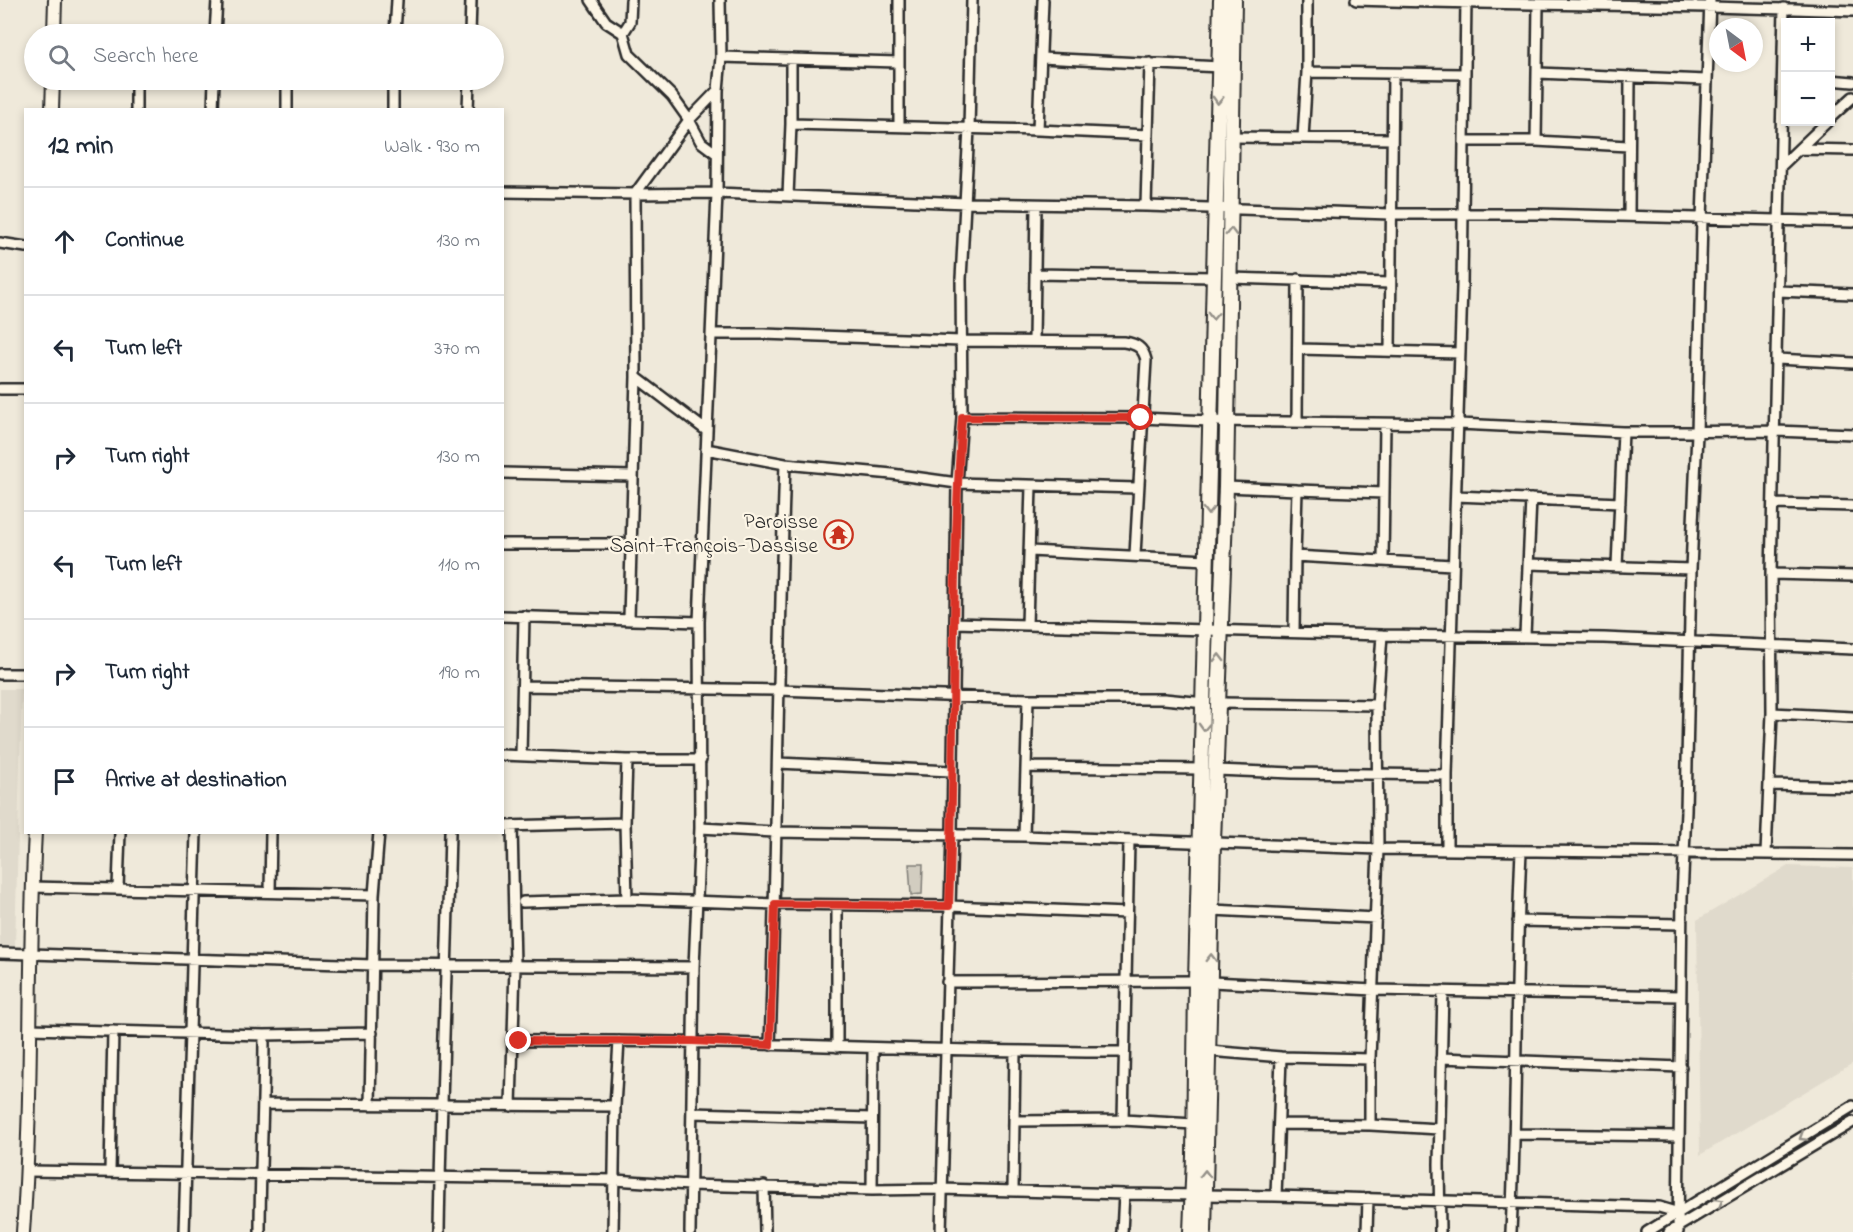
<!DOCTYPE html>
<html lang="en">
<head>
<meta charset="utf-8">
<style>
	body { margin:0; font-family:"Indie Flower",sans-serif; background:#f6f6f7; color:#1f2937 }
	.controls { position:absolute; right:18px; top:18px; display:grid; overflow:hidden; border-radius:0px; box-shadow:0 3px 9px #0003 }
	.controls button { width:54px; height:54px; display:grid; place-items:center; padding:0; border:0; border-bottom:2px solid #e0e1e3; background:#fff; color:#1f2937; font:30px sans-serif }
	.compass { position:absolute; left:1709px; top:18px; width:54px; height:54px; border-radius:50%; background:#fff; box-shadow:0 3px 9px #0003; rotate:148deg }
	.stop { position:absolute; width:18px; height:18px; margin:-14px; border:4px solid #d93025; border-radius:50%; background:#fff }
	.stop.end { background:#d93025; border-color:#fff; box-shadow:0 2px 6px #0008 }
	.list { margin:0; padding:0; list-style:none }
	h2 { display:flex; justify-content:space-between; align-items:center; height:78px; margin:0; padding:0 24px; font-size:26px }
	h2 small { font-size:20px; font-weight:400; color:#747a83 }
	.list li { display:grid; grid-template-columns:39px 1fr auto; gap:18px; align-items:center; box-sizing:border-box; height:108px; padding:0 24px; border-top:2px solid #e0e1e3 }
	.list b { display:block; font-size:22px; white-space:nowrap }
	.list em { font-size:20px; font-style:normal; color:#747a83 }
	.icon { flex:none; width:33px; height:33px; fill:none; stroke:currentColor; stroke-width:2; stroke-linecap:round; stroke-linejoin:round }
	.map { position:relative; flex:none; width:1853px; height:1232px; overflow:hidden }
	.search { position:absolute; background:#fff; box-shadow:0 3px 9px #0003; left:24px; top:24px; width:480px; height:66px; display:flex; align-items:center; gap:15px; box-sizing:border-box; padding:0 21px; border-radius:33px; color:#747a83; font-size:22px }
	.panel { position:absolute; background:#fff; box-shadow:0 3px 9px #0003; left:24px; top:108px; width:480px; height:726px; border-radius:0px }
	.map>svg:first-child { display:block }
	.built { fill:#e0dacc }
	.green { fill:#d2cdc0; stroke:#7e7c76; stroke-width:1.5 }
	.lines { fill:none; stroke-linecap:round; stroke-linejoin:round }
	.minor-casing { stroke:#2b2b2b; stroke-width:14 }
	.tertiary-casing { stroke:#2b2b2b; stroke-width:16 }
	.secondary-casing { stroke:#2b2b2b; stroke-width:18 }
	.minor { stroke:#fcf5e5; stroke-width:9 }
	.tertiary { stroke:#fcf5e5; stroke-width:12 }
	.secondary { stroke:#fcf5e5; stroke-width:14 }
	.oneway { stroke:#949088 }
	.route { stroke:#d93025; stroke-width:8 }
	.labels { text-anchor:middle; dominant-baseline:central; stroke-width:4.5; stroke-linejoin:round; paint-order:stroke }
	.poi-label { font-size:21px; fill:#2b2b2b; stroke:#fcf5e5; text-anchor:end }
</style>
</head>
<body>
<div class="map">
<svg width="1853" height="1232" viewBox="0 0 1853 1232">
	<rect width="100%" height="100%" fill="#efe9da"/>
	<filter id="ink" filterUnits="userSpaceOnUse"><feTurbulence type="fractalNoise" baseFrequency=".0167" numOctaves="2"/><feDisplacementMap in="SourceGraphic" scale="12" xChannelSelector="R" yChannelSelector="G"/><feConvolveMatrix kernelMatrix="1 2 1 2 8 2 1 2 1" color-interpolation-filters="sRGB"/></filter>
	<g filter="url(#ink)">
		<!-- built -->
		<path class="built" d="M0,689h22l-7,257h-15z
			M1788,866l65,2v195l-153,92 -3,-235z"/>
		<!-- green -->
		<path class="green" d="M909,864h14l-1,30 -11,1z"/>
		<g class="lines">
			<defs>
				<path id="minor" d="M591,0l15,22 17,11 7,-11 1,-22
					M1356,0c166,5 331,5 497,11
					M623,33l6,21 43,42 17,24 12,22 16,12
					M215,34l2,-34
					M395,34l2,-34
					M470,34l1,-34
					M721,57l177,5
					M1041,58l179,9
					M1307,72l157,2
					M1538,73l168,7
					M1830,80l23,2
					M136,110v-30
					M213,110l1,-30
					M287,110v-30
					M393,110v-30
					M468,110l1,-30
					M1830,118l23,-21
					M791,124l247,6 110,5
					M899,126v-126
					M1038,130l5,-130
					M1232,137l160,2
					M1303,138l4,-66v-72
					M1465,141h71l92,5
					M1536,141l2,-136
					M1799,149l54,1
					M1781,166l46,-44
					M502,192l133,2 82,-1 249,10 180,3 244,8h149l314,8
					M788,196l3,-72v-65
					M1146,206l4,-143
					M1629,216l1,-138
					M0,243l26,4
					M1035,274l179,3
					M1230,278l159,5
					M1778,291l75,3
					M711,334h52l198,7 163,1c12,2 19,5 22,18l-11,195
					M1034,340l2,-135
					M1299,349l161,4
					M1390,350l3,-276
					M1777,359l76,4
					M636,377l71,54
					M0,389h26
					M962,417l179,1 69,3 249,3 164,8 153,-1 77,3
					M1297,421l1,-142
					M706,449l79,15c-7,194 -8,387 -15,581
					M785,464l107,10 65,9 180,5
					M502,473l130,3
					M1226,487l71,3
					M1456,496l164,7
					M1774,504l79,2
					M502,544h128
					M1030,551l177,9
					M1295,556l2,-66 87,3
					M1383,560l2,-136
					M1528,564l163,5
					M1617,566l6,-134
					M1771,574l82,2
					M502,616l197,6
					M629,618l7,-241 -1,-183 54,-74 29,-30
					M955,623l427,12 222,3 249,11
					M1027,625l4,-139
					M1294,631l1,-75 157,9
					M1525,635l6,-136
					M0,674h26
					M523,686l256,4 249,9h136l41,4
					M1218,703l159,2
					M1772,713l81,4
					M502,755l125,5h74
					M521,755l3,-139
					M627,760l-2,63 2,76
					M778,763l173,8
					M1026,767l176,2
					M1216,770l76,3 155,2
					M1770,785l83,2
					M502,826l123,-3
					M700,828l75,4 249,4 354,13 475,6
					M1024,836l4,-137
					M1447,849v-74l15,-489 4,-286
					M1766,854l6,-141 -1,-139 13,-566
					M32,887l342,8
					M118,888l2,-56
					M270,892l1,-60
					M523,902l104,-3 148,5 174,2 178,7
					M1212,910l164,8
					M1518,921l163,3
					M0,953l373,12 321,2
					M947,982l249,-1
					M1211,982l163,8 306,6
					M30,1029l234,6 108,-2
					M512,1041c204,-2 408,11 612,11
					M837,1047v-142
					M1209,1051l72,6 89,2
					M1441,1058l240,9
					M264,1104l351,2
					M370,1105l4,-210 5,-63
					M511,1106l4,-140 -3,-140
					M692,1113l180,5
					M1123,1120l6,-279
					M1015,1121l108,-1 71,4
					M1280,1124l90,1 69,4
					M1370,1125v-66l8,-210 -1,-144 5,-70
					M1515,1134l163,2
					M28,1171l587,9 74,5 183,5 69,-1 183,5 152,2 383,11 20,6
					M110,1171l3,-140
					M764,1186l1,46
					M872,1190l1,-142
					M1013,1190l2,-139
					M1276,1196l5,-139
					M184,1232l12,-400
					M260,1232c0,-66 4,-131 4,-197
					M439,1232c2,-133 8,-266 11,-400
					M613,1232l2,-126 4,-65
					M690,1232l4,-265 6,-139 -1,-206 18,-429 1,-103 3,-33 -1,-57
					M941,1232l11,-398 5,-351 5,-66 -1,-138 8,-150 3,-129
					M1122,1232l2,-38
					M1367,1232l1,-34
					M1440,1232l-1,-68 4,-173
					M1511,1232c6,-127 4,-254 10,-381
					M1647,1232l206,-126
					M1669,1232l184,-110
					M1678,1232l4,-335 4,-86 5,-242 6,-136 5,-214 8,-219"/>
				<path id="tertiary" d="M54,34l1,-34
					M52,110l1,-30
					M23,1232c10,-133 5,-266 12,-400"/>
				<path id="secondary" d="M1191,1232l3,-76 2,-175 25,-981
					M1204,1232l9,-390 13,-355 8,-487"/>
			</defs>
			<!-- minor casing -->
			<use href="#minor" class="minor-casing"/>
			<!-- tertiary casing -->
			<use href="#tertiary" class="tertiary-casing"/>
			<!-- secondary casing -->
			<use href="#secondary" class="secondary-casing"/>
			<!-- minor -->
			<use href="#minor" class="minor"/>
			<!-- tertiary -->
			<use href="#tertiary" class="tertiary"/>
			<!-- secondary -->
			<use href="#secondary" class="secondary"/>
		</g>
		<!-- one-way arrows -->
		<defs><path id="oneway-chevron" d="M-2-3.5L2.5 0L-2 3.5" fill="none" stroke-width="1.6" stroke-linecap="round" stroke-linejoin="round" transform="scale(1.5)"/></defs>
		<g class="oneway">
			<use href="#oneway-chevron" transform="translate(1218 100) rotate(93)"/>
			<use href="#oneway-chevron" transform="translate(1231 232) rotate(-89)"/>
			<use href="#oneway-chevron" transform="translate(1213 316) rotate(92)"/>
			<use href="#oneway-chevron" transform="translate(1208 511) rotate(91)"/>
			<use href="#oneway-chevron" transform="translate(1219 658) rotate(-89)"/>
			<use href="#oneway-chevron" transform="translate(1204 727) rotate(92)"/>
			<use href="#oneway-chevron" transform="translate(1211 958) rotate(-89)"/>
			<use href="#oneway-chevron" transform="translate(1803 1137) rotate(148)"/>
			<use href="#oneway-chevron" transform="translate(1205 1174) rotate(-89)"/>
			<use href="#oneway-chevron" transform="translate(1719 1202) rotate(-31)"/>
		</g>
	</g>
	<g class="lines" filter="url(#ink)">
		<!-- route -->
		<path class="route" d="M519,1041h174l77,4 5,-141 174,2c7,-163 1,-326 13,-489l179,1"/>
	</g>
	<!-- icons -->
	<defs>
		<symbol id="temple-ring" viewBox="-11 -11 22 22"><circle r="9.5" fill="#fcf5e5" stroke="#c8321e" stroke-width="1.5"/><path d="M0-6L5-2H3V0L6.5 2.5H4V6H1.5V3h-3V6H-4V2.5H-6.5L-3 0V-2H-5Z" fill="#c8321e"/></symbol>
	</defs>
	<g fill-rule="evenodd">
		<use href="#temple-ring" x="822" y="518" width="33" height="33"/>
	</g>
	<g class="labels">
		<!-- poi labels -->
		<g class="poi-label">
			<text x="818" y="523">Paroisse<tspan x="818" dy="24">Saint-François-Dassise</tspan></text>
		</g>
	</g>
</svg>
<div class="controls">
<button>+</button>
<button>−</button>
</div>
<svg class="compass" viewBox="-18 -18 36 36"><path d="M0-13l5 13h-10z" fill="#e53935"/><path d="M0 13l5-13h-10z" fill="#747a83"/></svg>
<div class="stop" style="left:1141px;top:418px"></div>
<div class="stop end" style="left:519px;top:1041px"></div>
<div class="search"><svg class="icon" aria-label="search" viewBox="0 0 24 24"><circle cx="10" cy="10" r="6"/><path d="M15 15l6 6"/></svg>Search here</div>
<section class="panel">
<h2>12 min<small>Walk · 930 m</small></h2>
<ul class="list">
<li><svg class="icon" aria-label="ahead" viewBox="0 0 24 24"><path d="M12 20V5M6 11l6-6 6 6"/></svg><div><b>Continue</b></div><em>130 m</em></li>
<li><svg class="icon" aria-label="left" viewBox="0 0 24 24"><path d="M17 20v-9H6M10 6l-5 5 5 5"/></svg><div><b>Turn left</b></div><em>370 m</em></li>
<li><svg class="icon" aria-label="right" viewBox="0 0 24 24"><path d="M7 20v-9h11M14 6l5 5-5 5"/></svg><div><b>Turn right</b></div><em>130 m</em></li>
<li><svg class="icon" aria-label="left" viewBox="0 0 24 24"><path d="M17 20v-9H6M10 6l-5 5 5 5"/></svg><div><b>Turn left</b></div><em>110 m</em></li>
<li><svg class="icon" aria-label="right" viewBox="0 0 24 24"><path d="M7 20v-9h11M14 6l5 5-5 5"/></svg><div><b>Turn right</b></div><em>190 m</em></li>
<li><svg class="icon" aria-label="arrive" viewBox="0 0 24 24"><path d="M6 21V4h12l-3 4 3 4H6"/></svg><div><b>Arrive at destination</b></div></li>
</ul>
</section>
</div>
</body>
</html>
